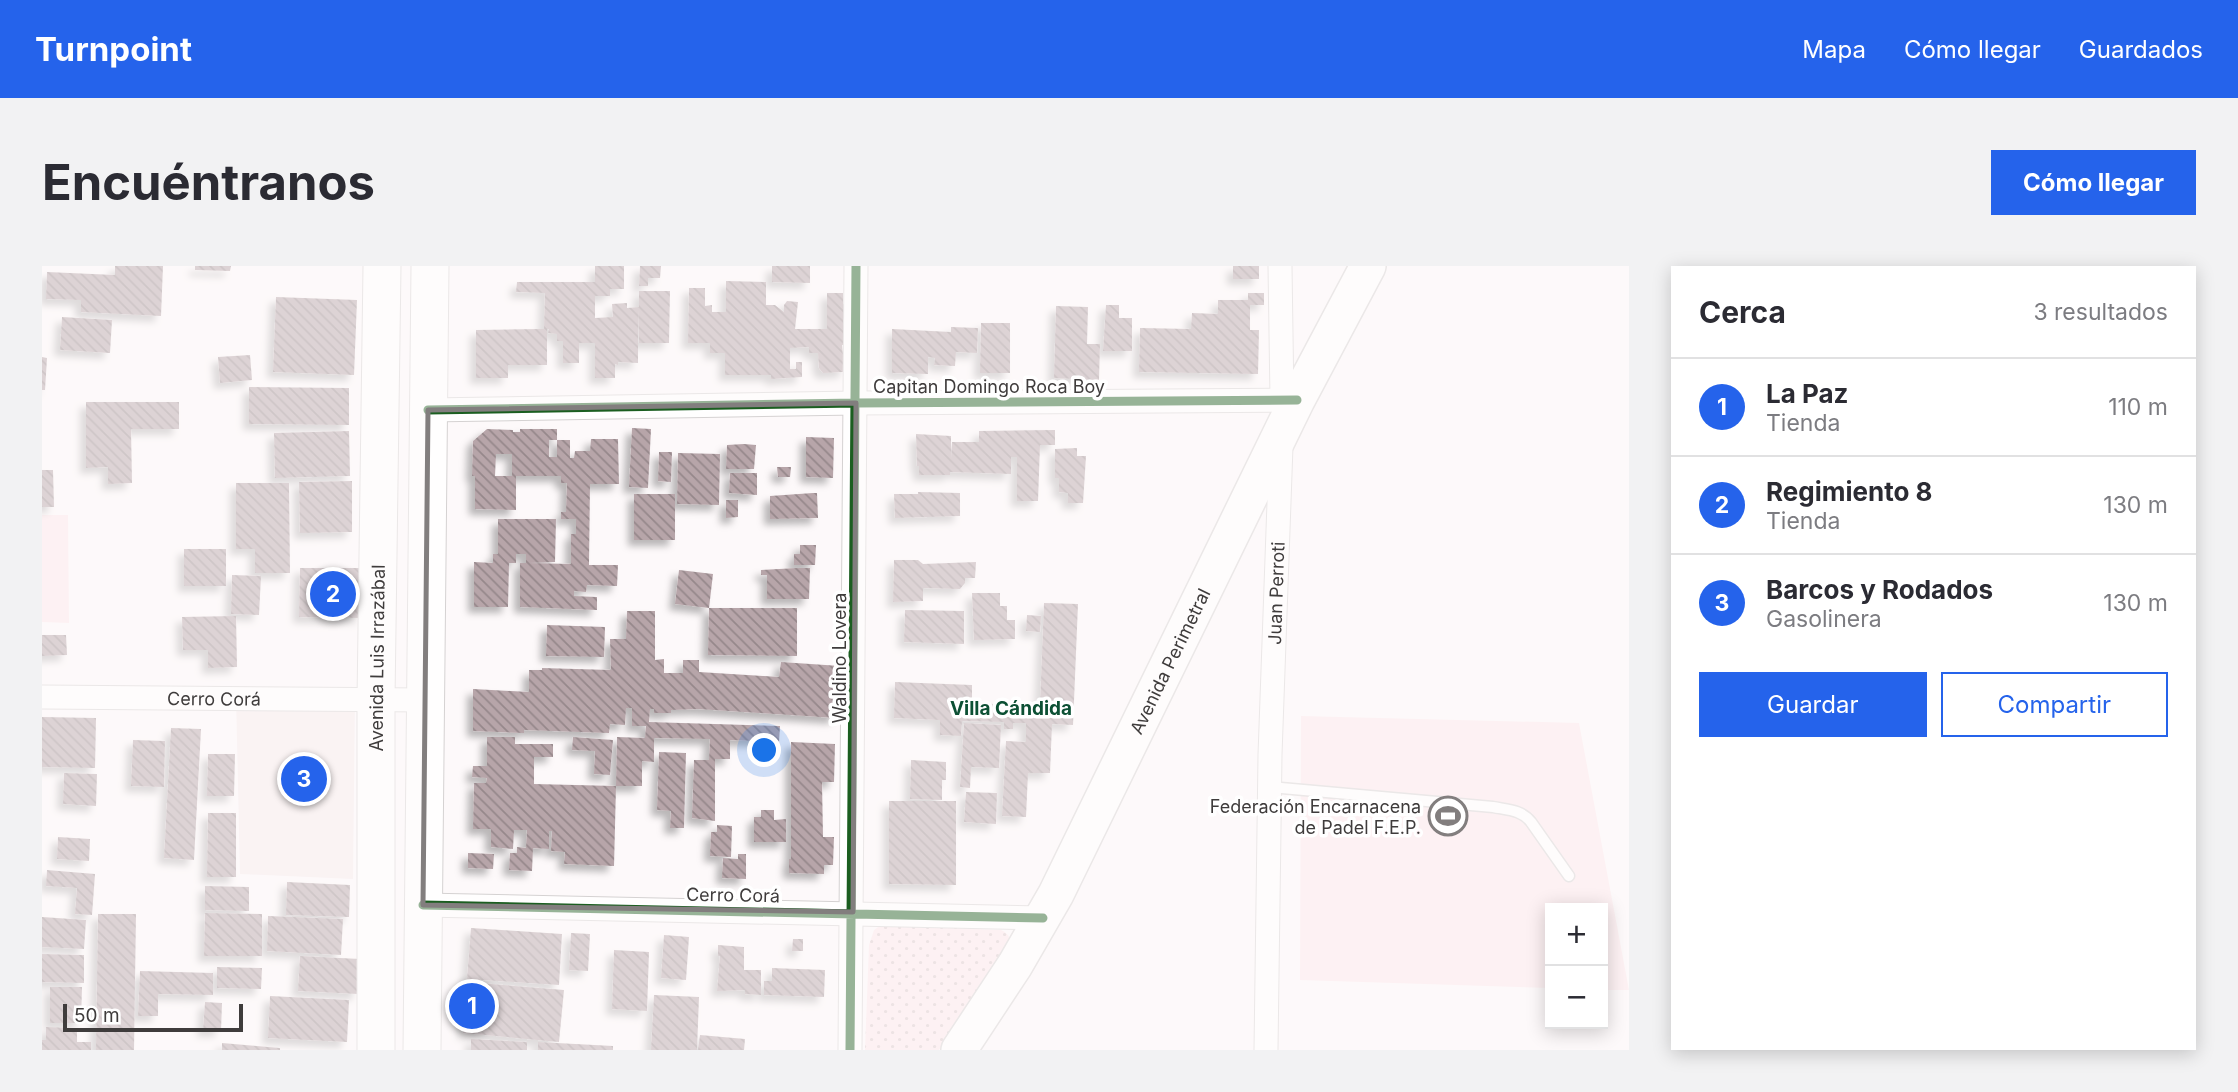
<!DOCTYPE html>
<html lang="es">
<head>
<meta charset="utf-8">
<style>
	body { margin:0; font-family:Inter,sans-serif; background:#f2f2f3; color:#2b2b33 }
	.controls { position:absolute; right:21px; bottom:21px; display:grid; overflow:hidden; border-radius:0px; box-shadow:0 4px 18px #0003 }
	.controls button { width:63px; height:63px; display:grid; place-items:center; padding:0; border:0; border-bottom:2px solid #e1e1e2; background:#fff; color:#2b2b33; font:35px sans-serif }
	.scale { position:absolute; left:21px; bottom:18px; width:180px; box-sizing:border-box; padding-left:7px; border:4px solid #3f3c3c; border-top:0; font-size:19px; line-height:24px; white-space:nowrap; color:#3f3c3c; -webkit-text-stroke:5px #fff; paint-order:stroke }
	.you { position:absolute; left:723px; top:485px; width:24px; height:24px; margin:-18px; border:5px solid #fff; border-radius:50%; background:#1a73e8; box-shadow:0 0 0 10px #1a73e833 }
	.badge { display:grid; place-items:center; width:46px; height:46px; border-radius:50%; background:#2563eb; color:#fff; font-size:23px; font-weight:700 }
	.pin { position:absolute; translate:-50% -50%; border:4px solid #fff; box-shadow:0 2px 7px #0006 }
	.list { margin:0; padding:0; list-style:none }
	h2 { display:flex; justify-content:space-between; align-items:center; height:91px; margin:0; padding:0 28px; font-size:30px }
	h2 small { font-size:23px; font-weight:400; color:#7c7c81 }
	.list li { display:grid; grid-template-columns:46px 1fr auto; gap:21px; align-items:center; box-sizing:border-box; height:98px; padding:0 28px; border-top:2px solid #e1e1e2 }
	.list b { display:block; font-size:26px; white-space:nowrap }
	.list p { margin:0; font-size:23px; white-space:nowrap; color:#7c7c81 }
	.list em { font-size:23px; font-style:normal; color:#7c7c81 }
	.actions { display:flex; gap:14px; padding:21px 28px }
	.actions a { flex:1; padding:16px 0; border:2px solid #2563eb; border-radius:0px; text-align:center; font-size:24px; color:#2563eb }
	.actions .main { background:#2563eb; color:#fff }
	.map { position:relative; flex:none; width:1587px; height:784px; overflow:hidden; border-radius:0px }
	header { display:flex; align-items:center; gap:42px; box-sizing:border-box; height:98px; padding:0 35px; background:#2563eb; color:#fff }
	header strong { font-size:33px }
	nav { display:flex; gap:38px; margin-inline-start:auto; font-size:24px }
	.intro { display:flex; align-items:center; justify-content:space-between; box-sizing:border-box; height:168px; padding:0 42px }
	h1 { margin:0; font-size:49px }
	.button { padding:18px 32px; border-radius:0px; background:#2563eb; color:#fff; font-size:24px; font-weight:700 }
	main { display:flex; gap:42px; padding:0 42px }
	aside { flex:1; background:#fff; border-radius:0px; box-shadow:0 4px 18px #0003 }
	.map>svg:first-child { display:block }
	.built { fill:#f5eaec }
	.grass { fill:#fde7eb }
	.park { fill:url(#park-dots) }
	.building { fill:url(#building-back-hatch); fill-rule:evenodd; filter:url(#shadow) }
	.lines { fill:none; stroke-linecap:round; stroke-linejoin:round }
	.service-casing { stroke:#d5d2d2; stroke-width:13 }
	.minor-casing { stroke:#d5d2d2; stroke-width:25 }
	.primary-casing { stroke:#d5d2d2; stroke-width:38 }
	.trunk-casing { stroke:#d5d2d2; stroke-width:39 }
	.service { stroke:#fffefe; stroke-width:10 }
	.minor { stroke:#fffefe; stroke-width:23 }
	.primary { stroke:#fffefe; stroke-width:35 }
	.trunk { stroke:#fffefe; stroke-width:37 }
	.cycleway-casing { stroke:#fff; stroke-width:13 }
	.cycleway { stroke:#1b5e20; stroke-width:9 }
	.marked { fill:none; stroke:#827e7e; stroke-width:5; stroke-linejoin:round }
	.labels { text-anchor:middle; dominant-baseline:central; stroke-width:7; stroke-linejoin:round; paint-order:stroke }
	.street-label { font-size:18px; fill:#3f3c3c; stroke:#fff }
	.poi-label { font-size:18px; fill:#3f3c3c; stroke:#fff; text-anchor:end }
	.neighbourhood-label { font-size:19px; font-weight:bold; fill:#0c5034; stroke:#fff }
</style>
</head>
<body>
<header>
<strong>Turnpoint</strong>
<nav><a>Mapa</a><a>Cómo llegar</a><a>Guardados</a></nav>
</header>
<div class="intro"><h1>Encuéntranos</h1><a class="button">Cómo llegar</a></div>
<main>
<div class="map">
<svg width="1587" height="784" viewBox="0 0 1587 784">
	<defs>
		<pattern id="park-dots" width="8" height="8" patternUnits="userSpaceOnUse" patternTransform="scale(1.75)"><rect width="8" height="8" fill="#fde7eb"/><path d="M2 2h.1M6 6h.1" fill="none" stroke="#dac7ca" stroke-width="1.8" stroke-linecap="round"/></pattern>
		<pattern id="building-back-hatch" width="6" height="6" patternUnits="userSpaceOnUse" patternTransform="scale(1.75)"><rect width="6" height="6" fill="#b7a5a9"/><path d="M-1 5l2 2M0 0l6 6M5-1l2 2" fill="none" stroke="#96888b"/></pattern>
		<filter id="shadow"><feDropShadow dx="-6" dy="6" stdDeviation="3.5" flood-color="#0004"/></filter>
	</defs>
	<rect width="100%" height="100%" fill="#fdf9fa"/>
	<!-- built -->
	<path class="built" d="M194,429h119l-2,184 -113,-5z"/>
	<!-- grass -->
	<path class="grass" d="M0,249h26l1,108 -27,-1z
		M1259,450l278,7 50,267h-26v-82h-53v80l-250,-8z"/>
	<!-- park -->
	<path class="park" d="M839,659l120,5c8,4 10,8 9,17l-71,103h-74l4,-105 5,-15z"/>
	<!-- building -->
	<path class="building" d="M73,0h48l-2,50 -80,-4v-12l-35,-1 1,-27 68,3z
		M153,0h36l-1,5 -35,-1z
		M553,0h29v23h-14v7h-15v22l18,-1 -1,-13 15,-1v5l12,-1v-16h31l-1,52h-30l-1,-33v53l-20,-1v3l-3,-1v14h-20v-35h-16v20h-16v-22h-6v-7l-9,-1 1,-4h-2v36h-39v13h-32v-48l68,-1 1,-36 -29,-1 1,-10h78z
		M598,0h21l-1,12h-12v8h-9z
		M730,0h38v17l-38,-1z
		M1191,0h26v13h-26z
		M684,15l40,1v23h9l9,7v-7l3,-4 11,1 -3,27h32v-36h16v11l5,2v10l-5,3v11l3,2v13h-4l1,9h2l1,15 -3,3 -20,1 -4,-5 -1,-15h-9v-6l-19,1v21h6v-7h6v15l-31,2v-4h-46v-22h-15v-10h-22l1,-55h16v18l7,-1v7h14z
		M1206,27h16v12h-14v25h9l-1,44 -119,-2 1,-44 51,1 1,-16 26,1v-14h30z
		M234,31l81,3 -3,75 -81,-3z
		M1064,39h13v13h13v33h-29z
		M1014,40l32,1 -1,37h13l-1,36 -45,-2z
		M20,51l50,3 -2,33 -50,-3z
		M939,57h29v50h-30z
		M909,61l27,1 -1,25 -21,-1 -1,14 -21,-1 1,-7 -7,-1v17l-36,-1v-44l59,3z
		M208,89l2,25 -32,3 -2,-26z
		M0,91l5,1 -2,32h-3z
		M207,121l100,1v37l-100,-1z
		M44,136h93v27h-48l1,54 -24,1v-17l-22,1z
		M590,162l19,1 -3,59 -19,-1z
		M445,163l26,1v2h7v-3h37v11h13v18h4l1,-7h15l1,-12h27l1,45h-29l-1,81h29l-1,21 -30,-1 -1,7 -12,-1v5l23,1v13l-77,-3v-44h6v-9h-10v9h-7l-1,44h-34v-45l19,1v-9h5v-35h58l-1,43 -26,1 42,1v-30h5v-15h-15v-7h5l1,-29h-6v-7h-45v34l-41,-1v-33h-3l1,-35zM507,174h8v17h-8zM454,188h16v22h-17z
		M1013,164v15h-15l-2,56h-21v-44h-6v17l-61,-2v3h-31v-9h-2l-1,-32 35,2v22l1,-16h27v-11z
		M307,165l1,45 -75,2 -1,-45z
		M764,171l28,1 -1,40 -27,-1z
		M702,178l12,1 -2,24h-28l1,-24z
		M1035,182v8h9l-3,47h-15v-10l-9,-1v-14h-4v-29z
		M617,186h13l-1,30 -13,-1z
		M636,187l42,1 -1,51 -42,-1z
		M735,201h14l-1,10h-12z
		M0,204h11l1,37h-12z
		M688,207h27v22l-28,-2z
		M310,215v51l-52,1 -1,-51z
		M194,217h53l1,90h-35v-24h-19z
		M876,226l42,1v23l-65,2 -1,-24h24z
		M771,227h4l1,25 -48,1v-23z
		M592,228h41v46h-41z
		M684,234h12v17l-12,1z
		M758,279h16l-1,20h-21v-11h6z
		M142,283h42v37h-42z
		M852,294h24l5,4 53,-2 -1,16h-10v5l-5,6 -37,-1v13l-30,1z
		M258,302h61v50l-62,-1z
		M755,302h13l-1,31h-42v-24h-6v-5z
		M637,304l34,4 -4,34 -34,-4z
		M190,309l29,1 -2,39 -28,-1z
		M930,327h28v13h7v14h8v19l-41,1z
		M1002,337l34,1 -5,121 -21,-1 -2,49h-22l-2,44 -24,-1 4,-75 20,1v-19h-13v6h-9v-7l-42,-1 -1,15 -21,-1v-15l-46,-2 1,-36 77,3v18l68,3z
		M667,342h88v48l-89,-1z
		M863,344l59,1v33l-60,-2z
		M585,345h28v49l9,-1v14h19v-13h16v12l80,5 2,-15 59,4 -4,52 -138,-9 -27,1v3h-17v-4h-4l-1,13 131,4 -1,16 -49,-2v19h-15v62l-23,-3 2,-58h15l1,-21 -56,-1v24l-12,-1v25h-26l1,-49 28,1 1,-12h-14v-18h-6l-1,17 -15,-1 -1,9 -85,-3v3l-51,-2v-42l56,3v-22h13v-2l69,2 -1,-31h16z
		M985,349l14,1 -1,16 -14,-1z
		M194,350l1,51 -29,1v-18h-25l-1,-33z
		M505,359l58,2 -1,30 -58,-1z
		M0,369h24l1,20 -25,1z
		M0,451l54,1 -1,50 -53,-1z
		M922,457l37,2 -2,43 -28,-1 -1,21 -10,-1z
		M129,462l30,1 -7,131 -30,-2z
		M445,471h28v7h38v13h-19v27l82,2 -2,80 -50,-2 1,-12 -14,-1 1,-20h-3v18l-16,-1 -1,23 -23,-1 1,-17h7v-6l9,1 1,-18h-13l-1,19 -22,-2v-18h-18l1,-46h12l1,-5 -15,-1 1,-11h14z
		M531,471l40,3 -3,35 -16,-1 1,-23 -23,-1z
		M91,474l32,1 -1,46 -33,-1z
		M749,476l44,2 -1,38h-12l1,55h11l-1,28h-9v9l-35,-1v-14h2z
		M617,486l27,1 -2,75h-14l1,-17 -14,-1z
		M166,488h27l-1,42h-27z
		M869,494l35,2v18h-4v20l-32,-1z
		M22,507l33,1 -1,32 -33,-2z
		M924,526l31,1 -1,31 -32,-2z
		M847,535h67v84l-67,-1z
		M719,544h13v10l12,-1v23h-32v-25h7z
		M166,547h28v64h-29z
		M675,559l15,1 -1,31 -21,-1 1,-24h6z
		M16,571l32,2 -1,22 -32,-2z
		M426,587l26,1 -1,15 -25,-1z
		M696,588h8v25l-24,-1 1,-20 15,1z
		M5,604l48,4 -3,41 -17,-1 2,-26 -31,-2z
		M245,616l63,3 -1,32 -63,-2z
		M163,620l44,1v24l-44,-1z
		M163,647l57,1v42h-58z
		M56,648h38l-2,136h-38z
		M226,650l75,3 -2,36 -74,-4z
		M0,651l44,3 -2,29 -42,-2z
		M429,662l91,6 -3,51 -92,-6z
		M529,667l19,1 -2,37 -19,-1z
		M622,669l25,2 -3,43 -25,-2z
		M751,673h10v12h-11z
		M676,679l26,2v23h17v25l-16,-1v-4l-28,1 3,-35h-2z
		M572,684l35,2 -2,59 -35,-2z
		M0,688l42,1v28l-42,-1z
		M258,690l60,3 -2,35 -60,-3z
		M175,701l45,1 -1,21 -44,-1z
		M730,702l53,2 -1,27 -60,-2v-14h8z
		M98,705l73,2v22l-55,-1v22h-20z
		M425,716l97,8 -5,52 -96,-9z
		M8,721h32l-1,36h-31z
		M612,729l45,2 -2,53h-46z
		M228,730l79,4 -2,42 -79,-4z
		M163,736l17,1 -1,28h-18z
		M4,761l31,1v14h14v8h-49v-10h4z
		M658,769l45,4 -1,11h-46z
		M429,773l56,3v8h-56z
		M496,776l75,4v4h-75z
		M180,777l58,5v2h-58z"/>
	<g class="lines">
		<defs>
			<path id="service" d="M1228,521l223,20c15,3 29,3 38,15l38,54"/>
			<g id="minor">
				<path d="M1238,0l2,134"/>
				<path d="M386,144l428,-7 441,-3"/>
				<path id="s1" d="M0,431l384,3"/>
				<path d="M381,639l620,13"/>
				<path d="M808,784l6,-784"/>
				<path id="s2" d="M1224,784l4,-295 11,-309"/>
			</g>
			<g id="primary">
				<path id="s3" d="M917,784l56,-85 41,-71 241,-494 71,-134"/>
			</g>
			<g id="trunk">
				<path id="s4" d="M334,784v-350l6,-434"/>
				<path d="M380,784l8,-784"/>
			</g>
		</defs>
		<!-- service casing -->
		<use href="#service" class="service-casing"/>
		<!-- minor casing -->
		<use href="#minor" class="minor-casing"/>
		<!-- primary casing -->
		<use href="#primary" class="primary-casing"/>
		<!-- trunk casing -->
		<use href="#trunk" class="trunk-casing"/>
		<!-- service -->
		<use href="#service" class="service"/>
		<!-- minor -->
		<use href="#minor" class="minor"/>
		<!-- primary -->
		<use href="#primary" class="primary"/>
		<!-- trunk -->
		<use href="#trunk" class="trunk"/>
		<defs>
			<path id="cycleway" d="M386,144l428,-7 441,-3
				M381,639l620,13
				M808,784l6,-784"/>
		</defs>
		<!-- cycleway casing -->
		<use href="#cycleway" class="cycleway-casing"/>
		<!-- cycleway -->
		<use href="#cycleway" class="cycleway"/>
	</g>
	<!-- marked area -->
	<path d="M0 0H1587V784H0ZM814,137l-3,509 -430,-7 5,-495z" fill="#fdf9fa" fill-opacity=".55" fill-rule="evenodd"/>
	<path class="marked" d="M814,137l-3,509 -430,-7 5,-495z"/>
	<!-- icons -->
	<defs>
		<symbol id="stadium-ring" viewBox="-11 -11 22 22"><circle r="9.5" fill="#fff" stroke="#827e7e" stroke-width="1.5"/><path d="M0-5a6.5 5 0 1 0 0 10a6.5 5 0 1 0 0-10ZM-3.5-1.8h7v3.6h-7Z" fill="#827e7e"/></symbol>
	</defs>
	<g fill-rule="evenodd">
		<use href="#stadium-ring" x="1384" y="528" width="44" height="44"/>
	</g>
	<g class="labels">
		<!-- street labels -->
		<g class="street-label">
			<text x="947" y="120">Capitan Domingo Roca Boy</text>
			<text stroke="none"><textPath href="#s2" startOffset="457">Juan Perroti</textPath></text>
			<text stroke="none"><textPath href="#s4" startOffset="392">Avenida Luis Irrazábal</textPath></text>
			<text transform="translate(797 392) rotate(-90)">Waldino Lovera</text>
			<text stroke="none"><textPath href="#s3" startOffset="443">Avenida Perimetral</textPath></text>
			<text stroke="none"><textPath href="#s1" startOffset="172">Cerro Corá</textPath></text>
			<text transform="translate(691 629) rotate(1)">Cerro Corá</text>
		</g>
		<!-- poi labels -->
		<g class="poi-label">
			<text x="1379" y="540">Federación Encarnacena<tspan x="1379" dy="21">de Padel F.E.P.</tspan></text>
		</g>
		<!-- neighbourhood labels -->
		<g class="neighbourhood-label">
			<text x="969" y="442">Villa Cándida</text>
		</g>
	</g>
</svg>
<div class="controls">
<button>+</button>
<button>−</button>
</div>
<div class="scale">50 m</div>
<div class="you"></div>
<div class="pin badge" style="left:430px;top:740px">1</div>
<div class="pin badge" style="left:291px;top:328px">2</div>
<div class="pin badge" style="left:262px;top:513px">3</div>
</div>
<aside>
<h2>Cerca<small>3 resultados</small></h2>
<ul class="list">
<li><span class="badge">1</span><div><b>La Paz</b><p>Tienda</p></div><em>110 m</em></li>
<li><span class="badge">2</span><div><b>Regimiento 8</b><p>Tienda</p></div><em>130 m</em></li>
<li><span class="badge">3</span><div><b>Barcos y Rodados</b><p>Gasolinera</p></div><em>130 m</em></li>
</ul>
<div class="actions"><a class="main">Guardar</a><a>Compartir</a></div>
</aside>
</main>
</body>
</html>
